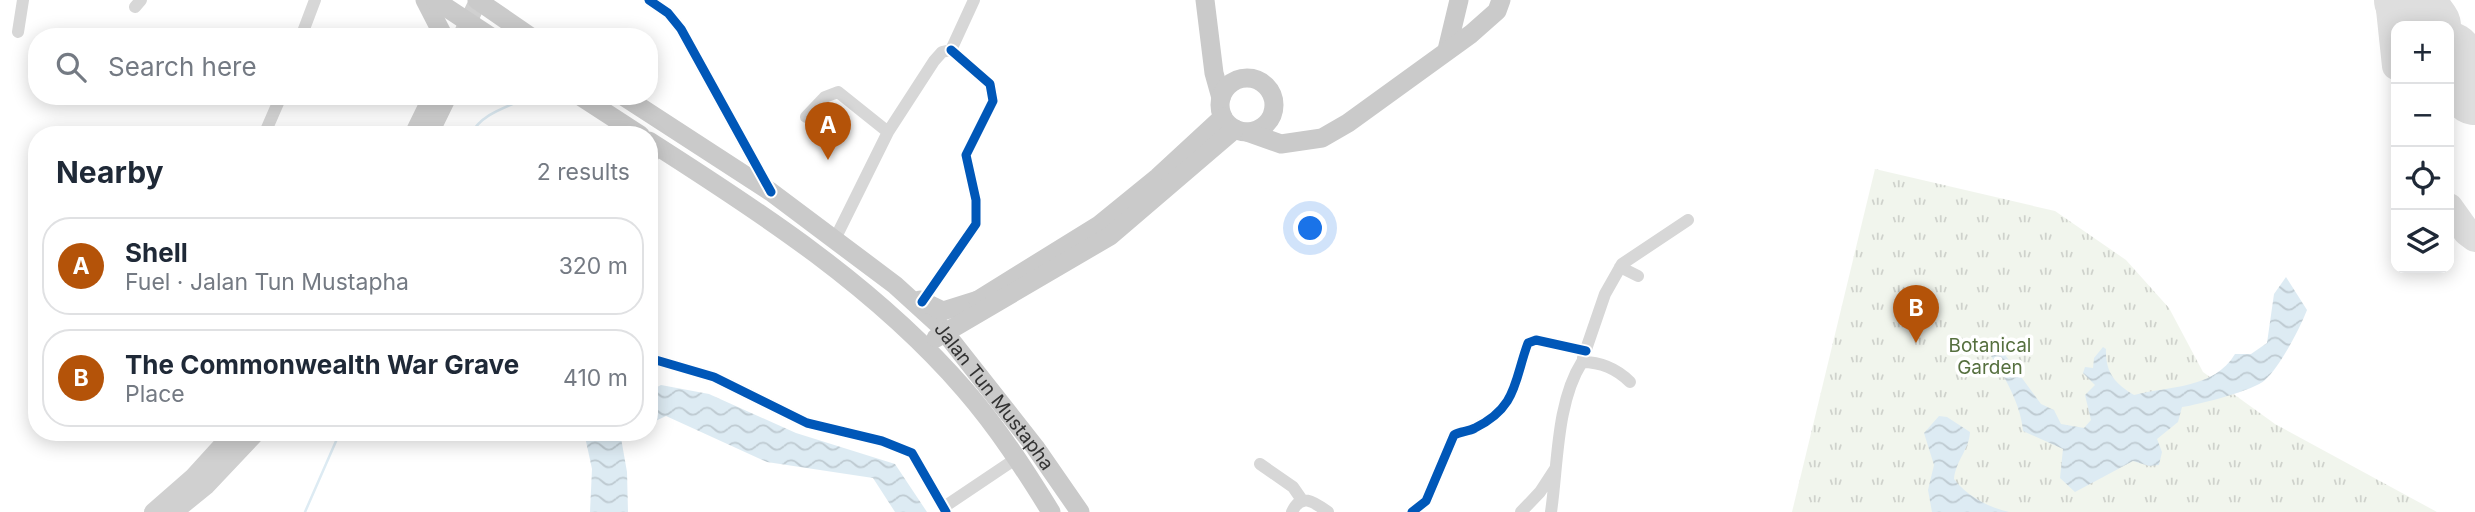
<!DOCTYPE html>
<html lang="en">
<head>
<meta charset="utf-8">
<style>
	body { margin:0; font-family:Inter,sans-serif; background:#f6f6f7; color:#1f2937 }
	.controls { position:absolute; right:21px; top:21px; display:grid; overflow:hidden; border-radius:14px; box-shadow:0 4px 18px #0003 }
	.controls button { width:63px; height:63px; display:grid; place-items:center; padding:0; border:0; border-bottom:2px solid #e0e1e3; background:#fff; color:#1f2937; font:35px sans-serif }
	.you { position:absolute; left:1311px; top:229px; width:24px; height:24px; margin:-18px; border:5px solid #fff; border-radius:50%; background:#1a73e8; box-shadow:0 0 0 10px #1a73e833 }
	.badge { display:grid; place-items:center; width:46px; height:46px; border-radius:50%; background:#b45309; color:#fff; font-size:23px; font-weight:700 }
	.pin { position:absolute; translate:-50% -58px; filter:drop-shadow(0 2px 4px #0008) }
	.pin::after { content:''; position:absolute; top:37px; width:24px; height:21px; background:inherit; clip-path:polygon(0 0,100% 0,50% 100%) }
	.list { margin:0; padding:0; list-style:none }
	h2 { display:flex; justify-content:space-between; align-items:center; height:91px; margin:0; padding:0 28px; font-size:30px }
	h2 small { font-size:23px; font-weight:400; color:#747a83 }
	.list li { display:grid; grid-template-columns:46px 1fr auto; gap:21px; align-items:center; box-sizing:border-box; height:98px; margin:0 14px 14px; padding:0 14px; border:2px solid #e0e1e3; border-radius:28px }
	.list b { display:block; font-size:26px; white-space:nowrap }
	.list p { margin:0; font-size:23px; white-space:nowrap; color:#747a83 }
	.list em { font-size:23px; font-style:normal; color:#747a83 }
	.icon { flex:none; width:38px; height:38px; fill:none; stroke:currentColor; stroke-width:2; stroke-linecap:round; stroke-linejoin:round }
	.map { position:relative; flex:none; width:2475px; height:512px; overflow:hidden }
	.search { position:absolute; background:#fff; box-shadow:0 4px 18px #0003; left:28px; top:28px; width:630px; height:77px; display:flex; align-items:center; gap:18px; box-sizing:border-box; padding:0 24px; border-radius:28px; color:#747a83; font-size:26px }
	.panel { position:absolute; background:#fff; box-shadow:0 4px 18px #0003; left:28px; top:126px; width:630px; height:315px; border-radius:28px }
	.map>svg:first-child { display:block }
	.grass { fill:url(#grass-tufts) }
	.water { fill:url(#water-waves) }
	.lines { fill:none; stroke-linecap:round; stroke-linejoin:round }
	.stream { stroke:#ddebf3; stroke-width:2.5 }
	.taxiway { stroke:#dedede; stroke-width:28 }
	.runway { stroke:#dedede; stroke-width:68 }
	.minor { stroke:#d7d7d7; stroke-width:12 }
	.secondary { stroke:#d0d0d0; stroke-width:18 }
	.primary { stroke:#cacaca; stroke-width:19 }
	.cycleway-casing { stroke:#fff; stroke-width:13 }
	.cycleway { stroke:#0057b8; stroke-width:9 }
	.labels { text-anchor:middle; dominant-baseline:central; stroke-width:7; stroke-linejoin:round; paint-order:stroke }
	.park-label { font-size:19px; fill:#56703f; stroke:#fff }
	.street-label { font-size:19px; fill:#333; stroke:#fff }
</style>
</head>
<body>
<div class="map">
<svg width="2475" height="512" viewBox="0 0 2475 512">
	<defs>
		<pattern id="grass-tufts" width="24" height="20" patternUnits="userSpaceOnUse" patternTransform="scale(1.75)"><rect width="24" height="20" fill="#f1f5ed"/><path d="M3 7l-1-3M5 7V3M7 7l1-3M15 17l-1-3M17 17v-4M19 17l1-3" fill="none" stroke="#cfd2cc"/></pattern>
		<pattern id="water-waves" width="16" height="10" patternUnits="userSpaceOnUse" patternTransform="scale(1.75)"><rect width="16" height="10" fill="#ddebf3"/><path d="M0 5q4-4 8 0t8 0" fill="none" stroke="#becad1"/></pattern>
	</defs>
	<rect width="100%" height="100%" fill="#fff"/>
	<!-- grass -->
	<path class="grass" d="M1875,169l180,42 71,49 43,48 34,64 72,52 162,88h-645z"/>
	<!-- water -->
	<path class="water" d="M2286,277l21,33c-7,18 -27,57 -42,70 -10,10 -67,25 -83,27l-4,15 -21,17 5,13 -3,13 -10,1 -16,-5 -58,31 -15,-14 3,-29 -40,-18c-2,-26 -18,-54 -32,-75l9,-8 41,56 13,6 7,14 23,4 7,-8 -6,-25 10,-10 -12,-12 2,-6 8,1 1,-10 9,-11 3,2c-1,23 9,35 28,46 35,-9 80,-6 101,-41h16l16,-11 7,-49z
		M661,385l48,9 87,39 99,31 32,48h-32l-22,-34 -106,-16 -101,-46 -17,8v-33z
		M1939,416l8,1 23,15c-1,18 -14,28 -16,47 13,17 34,28 55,33h-77l-4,-22 6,-25 -10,-32z
		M584,432h48l-11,6 6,34 1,40h-38l2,-43z"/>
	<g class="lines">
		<!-- stream -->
		<path class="stream" d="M471,135c9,-22 40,-29 60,-39
			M305,512l35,-80"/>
		<!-- taxiway -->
		<path class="taxiway" d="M2389,0l7,66
			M2449,207l18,25 8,6"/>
		<!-- runway -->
		<path class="runway" d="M2408,0l19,26
			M2449,56l26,35"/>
		<!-- minor -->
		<path class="minor" d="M649,0l19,13 13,16 87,158
			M135,7l6,-7
			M18,32l5,-32
			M301,37l14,-37
			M806,117l19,-20 13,-5 50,40
			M264,135l17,-39
			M649,161l11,-13
			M834,241l54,-109 46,-71 8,-9 9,-2 23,-50
			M1620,267l18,9
			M922,302l54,-78v-24l-10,-45 27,-54 -3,-17 -39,-34
			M649,358l65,19 93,46 75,18 30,12 34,59
			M1583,358l22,-64 17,-30 66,-44
			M1260,464l33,23 9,13
			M944,507l73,-49
			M1292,512c9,-20 22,-10 36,0
			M1412,512l14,-11 28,-66c7,-4 14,-3 21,-7 43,-21 39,-48 53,-85l8,-3 50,11
			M1521,512l19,-20 15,-23
			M1551,512c7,-47 5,-109 31,-150 18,0 35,7 48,20"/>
		<!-- secondary -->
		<path class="secondary" d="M461,37l17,-36
			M413,135l19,-39
			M429,135l19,-39
			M153,512l40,-35 41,-45
			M174,512l32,-26 51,-54"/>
		<!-- primary -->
		<g class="primary">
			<path d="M425,0l19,37"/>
			<path d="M435,0l56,37"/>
			<path d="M477,0l54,37"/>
			<path d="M1205,0l9,73 7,25"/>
			<path d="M1447,50l12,-50"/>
			<circle cx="1247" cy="105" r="27"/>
			<path d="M580,96l60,39"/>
			<path id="s1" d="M623,96l148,96 124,93 44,40 96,122 45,65"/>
			<path d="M1247,132l34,12 41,-6 26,-15 123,-89 26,-23 4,-11"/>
			<path d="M649,141c113,72 228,147 316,249 33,38 60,80 86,122"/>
			<path d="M920,300l23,11 35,-11"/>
			<path d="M978,300l121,-75 59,-48 65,-60"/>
			<path d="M936,338l174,-102 125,-107"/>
		</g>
		<defs>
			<path id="cycleway" d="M649,0l19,13 13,16 90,163
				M922,302l54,-78v-24l-10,-45 27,-54 -3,-17 -39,-34
				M649,358l65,19 93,46 75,18 30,12 34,59
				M1412,512l14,-11 28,-66c7,-4 14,-3 21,-7 43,-21 39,-48 53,-85l8,-3 50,11"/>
		</defs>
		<!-- cycleway casing -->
		<use href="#cycleway" class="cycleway-casing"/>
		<!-- cycleway -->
		<use href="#cycleway" class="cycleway"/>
	</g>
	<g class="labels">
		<!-- park labels -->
		<g class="park-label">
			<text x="1990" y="345">Botanical<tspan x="1990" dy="22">Garden</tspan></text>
		</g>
		<!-- street labels -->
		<g class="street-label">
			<text stroke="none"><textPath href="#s1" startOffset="481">Jalan Tun Mustapha</textPath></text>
		</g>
	</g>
</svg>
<div class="controls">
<button>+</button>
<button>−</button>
<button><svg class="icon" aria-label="locate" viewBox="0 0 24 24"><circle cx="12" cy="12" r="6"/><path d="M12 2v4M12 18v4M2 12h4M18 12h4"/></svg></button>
<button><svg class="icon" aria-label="layers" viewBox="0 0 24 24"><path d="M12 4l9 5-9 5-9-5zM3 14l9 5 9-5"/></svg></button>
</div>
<div class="you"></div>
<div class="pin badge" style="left:828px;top:160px">A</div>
<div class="pin badge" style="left:1916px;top:343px">B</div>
<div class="search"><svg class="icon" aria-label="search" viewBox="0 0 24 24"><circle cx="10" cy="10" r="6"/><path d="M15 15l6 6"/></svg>Search here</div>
<section class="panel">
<h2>Nearby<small>2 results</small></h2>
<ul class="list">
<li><span class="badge">A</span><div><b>Shell</b><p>Fuel · Jalan Tun Mustapha</p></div><em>320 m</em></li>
<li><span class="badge">B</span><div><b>The Commonwealth War Grave</b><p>Place</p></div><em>410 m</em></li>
</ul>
</section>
</div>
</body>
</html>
